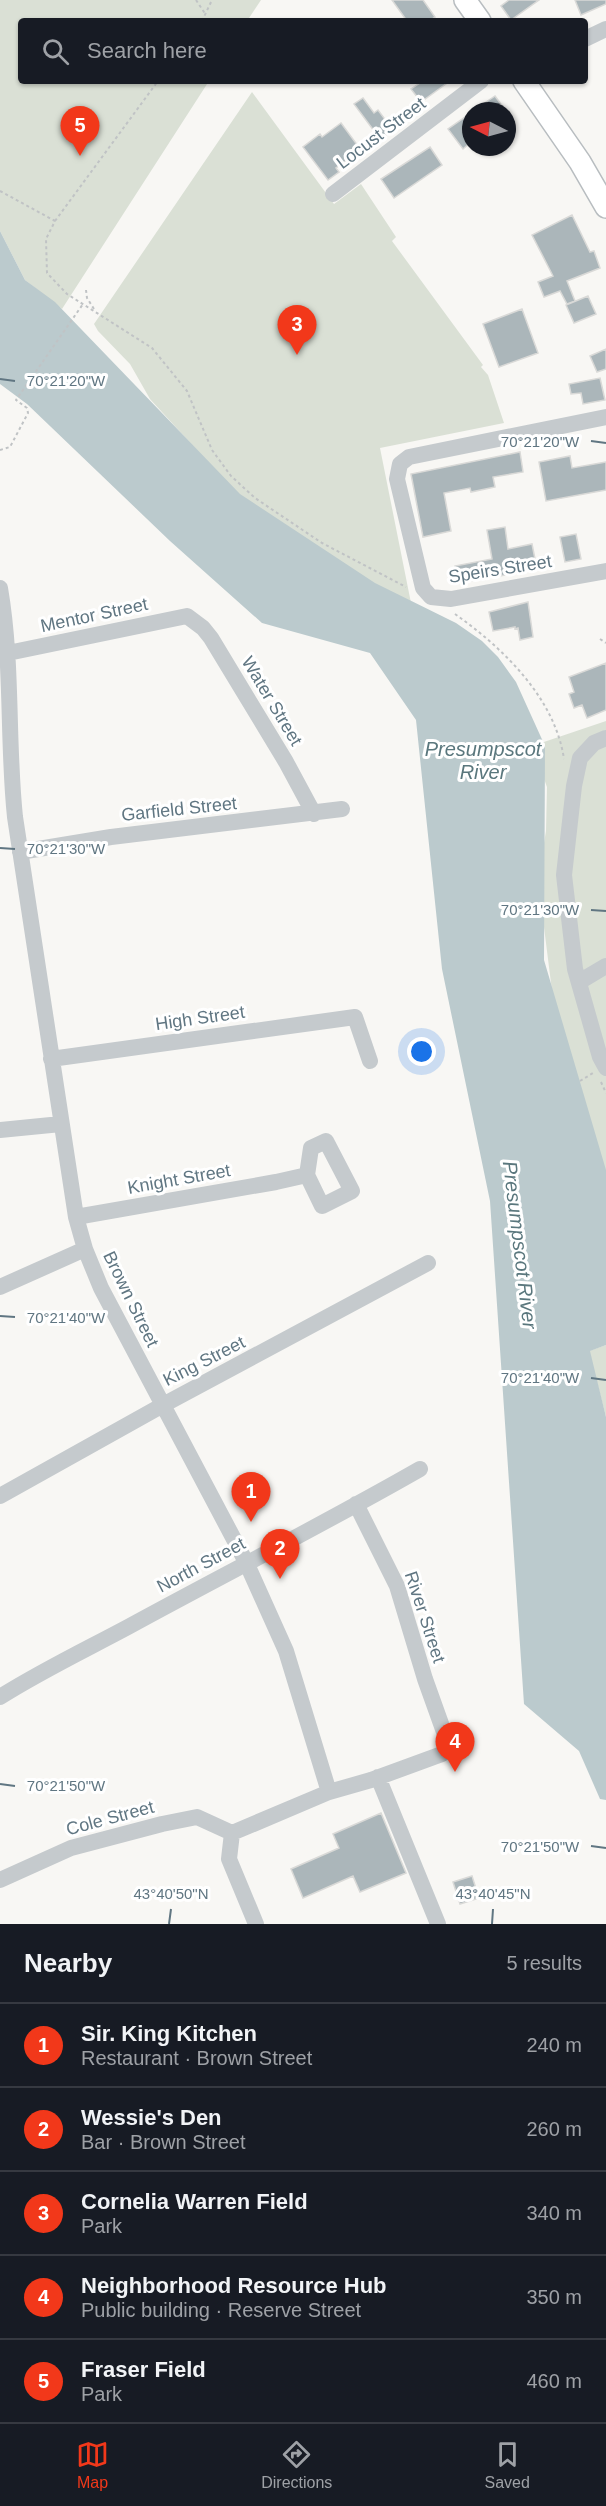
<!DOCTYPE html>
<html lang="en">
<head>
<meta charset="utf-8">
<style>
	body { margin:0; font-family:Arial,sans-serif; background:#242831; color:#f1f3f6 }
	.compass { position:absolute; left:462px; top:102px; width:54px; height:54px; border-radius:50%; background:#171b24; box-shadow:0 2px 4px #0004; rotate:276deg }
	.you { position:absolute; left:422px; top:1052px; width:21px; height:21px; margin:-15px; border:4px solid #fff; border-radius:50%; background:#1a73e8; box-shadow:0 0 0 9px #1a73e833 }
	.badge { display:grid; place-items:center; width:39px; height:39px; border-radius:50%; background:#f2381a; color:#fff; font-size:20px; font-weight:700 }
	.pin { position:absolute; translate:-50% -50px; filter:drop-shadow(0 2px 3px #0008) }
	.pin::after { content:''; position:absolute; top:32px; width:21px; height:18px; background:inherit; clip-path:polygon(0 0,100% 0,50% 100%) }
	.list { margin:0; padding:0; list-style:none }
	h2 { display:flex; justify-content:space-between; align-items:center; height:78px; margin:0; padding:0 24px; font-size:26px }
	h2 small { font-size:20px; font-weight:400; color:#9ea1a6 }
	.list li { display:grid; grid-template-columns:39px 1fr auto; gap:18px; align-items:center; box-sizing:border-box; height:84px; padding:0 24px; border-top:2px solid #363941 }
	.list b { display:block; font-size:22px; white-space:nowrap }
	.list p { margin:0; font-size:20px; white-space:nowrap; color:#9ea1a6 }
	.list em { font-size:20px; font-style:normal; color:#9ea1a6 }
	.icon { flex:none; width:33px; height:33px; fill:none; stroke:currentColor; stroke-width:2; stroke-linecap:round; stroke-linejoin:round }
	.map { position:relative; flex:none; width:606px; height:1924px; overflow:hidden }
	.search { position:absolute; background:#171b24; box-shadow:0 2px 4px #0004; left:18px; right:18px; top:18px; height:66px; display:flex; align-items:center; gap:15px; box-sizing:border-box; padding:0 21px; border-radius:6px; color:#9ea1a6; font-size:22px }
	.sheet { height:498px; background:#171b24 }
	nav { display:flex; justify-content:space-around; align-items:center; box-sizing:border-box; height:84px; border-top:2px solid #363941; background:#171b24; font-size:16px; color:#9ea1a6 }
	nav a { display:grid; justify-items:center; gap:3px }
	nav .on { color:#f2381a }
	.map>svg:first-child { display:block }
	.green { fill:#dae0d5 }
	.water { fill:#bbcacd }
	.building { fill:#abb6ba; stroke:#d9d9d7; stroke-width:1.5 }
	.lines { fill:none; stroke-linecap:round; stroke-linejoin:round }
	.major-casing { stroke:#b8bdc0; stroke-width:24 }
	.path { stroke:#c0c3c5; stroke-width:2; stroke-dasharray:3 3; stroke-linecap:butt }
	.minor { stroke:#c5cacd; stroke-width:16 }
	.major { stroke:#fff; stroke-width:21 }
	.ticks { fill:none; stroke:#607682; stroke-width:2 }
	.labels { text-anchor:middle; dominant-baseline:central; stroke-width:6; stroke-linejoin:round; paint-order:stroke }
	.street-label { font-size:18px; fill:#607682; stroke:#fff }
	.water-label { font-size:20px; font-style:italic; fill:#5a777d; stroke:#fff }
	.ticks-label { font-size:15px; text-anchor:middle; fill:#607682; stroke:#fff; stroke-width:6; stroke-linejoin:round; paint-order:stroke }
</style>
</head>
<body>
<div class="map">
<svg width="606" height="1924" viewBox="0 0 606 1924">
	<rect width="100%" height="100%" fill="#f8f7f4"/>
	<!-- green -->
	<path class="green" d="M0,0h261l-14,21h-226v60h188l-147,228 -37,-29 -25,-49z
		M252,92l82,112 27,-20 35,53 -4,4 91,124 -2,2 7,8 16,48 -124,25 31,155 -128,-59 -133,-145 -20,-35 -32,-33 -4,-7z
		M606,721v471l-53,-193 -15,-120 8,-48 1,-44 -15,-41z
		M606,1345v72l-17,-66z"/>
	<!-- water -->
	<path class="water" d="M0,231l25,49 30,22 185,192 135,89 81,40 26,18 16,16 18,25 29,64 -1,214 62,210v175l-16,6 16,66v383l-6,-1 -21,-48 -55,-47 -34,-503 -48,-232 -26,-249 -46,-67 -108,-30 -92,-82 -143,-137 -27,-20z"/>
	<!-- building -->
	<path class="building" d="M392,0h31l12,17 -6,4h-22z
		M509,0h30l-28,20 -10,-14z
		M575,0h31v4l-25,11z
		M423,81h27l-29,21 -10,-13z
		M495,96l11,15h-33z
		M363,98l11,15 4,-3 15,20 -13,9 -26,-35z
		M471,113v29l-8,7 -15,-20z
		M341,123l20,27 -25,18 3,4 -11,8 -25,-33 17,-13 2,3z
		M430,147l12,18 -48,33 -13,-19z
		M572,215l18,37 4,-1 6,17 -33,13 8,20 -8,3 -7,-13 -16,6 -6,-15 15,-6 -21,-41z
		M588,296l8,18 -22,9 -8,-18z
		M522,309l16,44 -39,14 -16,-43z
		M606,349v20l-9,3 -7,-16z
		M600,378l5,22 -22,4 -2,-11 -10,1 -2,-10z
		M520,452l3,20 -30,5 2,10 -24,5 -1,-4 -26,5 7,38 -28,6 -12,-63z
		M570,456l2,12 34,-6v28l-60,11 -7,-39z
		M505,527l3,22 24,-5 3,15 -24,4 1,11 -54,9 -3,-17 37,-7 -5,-29z
		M576,534l5,25 -16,3 -5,-25z
		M528,602l5,35 -13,3 -2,-12 -3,1v-2l-22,4 -4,-19z
		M606,663v47l-19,8 -5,-13 -8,3 -5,-14 5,-2 -5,-15z
		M381,1813l25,60 -46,19 -7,-16 -50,22 -12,-29 48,-21 -6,-14z
		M472,1876l7,22 -19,6 -7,-22z"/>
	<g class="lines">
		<defs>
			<path id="major" d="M465,0l15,21
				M524,81l56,81 26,45"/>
		</defs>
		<!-- major casing -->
		<use href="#major" class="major-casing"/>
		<!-- path -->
		<path class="path" d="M196,0l10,15
			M202,21l10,-21
			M0,191l55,30 -9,18 1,34 20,21 85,54 35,43 25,59 19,26 24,22 67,45 84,44
			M55,221l103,-140
			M86,290l1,8 7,11
			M0,450l10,-3 18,-34 -1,-5 -11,-8 67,-96
			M455,614c48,34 100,84 109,145
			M600,639l6,4
			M580,1081l13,-8
			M601,1082l5,11"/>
		<!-- minor -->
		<path class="minor" d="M585,39l21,-10
			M333,194l148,-113
			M606,417l-197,40 -9,7 -3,15 26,109 8,9 20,2 155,-28
			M0,588c13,76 7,153 15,229l61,400 9,32 16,39 145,274 40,89 43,141
			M8,653l179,-37 16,12 8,10 75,124 28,52
			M606,738l-12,5 -14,15 -6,28 -10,89 11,94 25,88 6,11
			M20,852l91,-15 231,-28
			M579,982l27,-16
			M51,1059l304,-42 15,44
			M0,1130l61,-6
			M76,1217l200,-35 31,-7 15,31 30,-15 -26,-50 -15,7 -4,27
			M0,1287l85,-38
			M0,1496l163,-91 265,-142
			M0,1697c41,-26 85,-47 128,-70 97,-53 196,-103 292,-158
			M378,1777l60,147
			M232,1833l97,-41 42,-12 71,-26 7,-8 -24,-67 -28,-93 -41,-82
			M232,1833l-3,26 27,65
			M0,1880l71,-32 91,-24 35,-7 35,16"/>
		<!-- major -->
		<use href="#major" class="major"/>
	</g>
	<!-- ticks -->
	<path class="ticks" d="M0,379l15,2M591,441l15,2M0,848l15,1M591,910l15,1M0,1316l15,1M591,1378l15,2M0,1784l15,2M591,1846l15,2M169,1924l2,-15M492,1924l1,-15"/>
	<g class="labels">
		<!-- street labels -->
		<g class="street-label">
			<text transform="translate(381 133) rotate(-37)">Locust Street</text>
			<text transform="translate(500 569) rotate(-9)">Speirs Street</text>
			<text transform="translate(94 615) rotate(-12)">Mentor Street</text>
			<text transform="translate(272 701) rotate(59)">Water Street</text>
			<text transform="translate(179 809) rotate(-6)">Garfield Street</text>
			<text transform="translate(200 1018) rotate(-8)">High Street</text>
			<text transform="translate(179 1179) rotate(-10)">Knight Street</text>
			<text transform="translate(131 1299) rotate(64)">Brown Street</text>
			<text transform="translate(204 1361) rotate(-27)">King Street</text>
			<text transform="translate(201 1565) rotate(-28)">North Street</text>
			<text transform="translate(425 1617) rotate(72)">River Street</text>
			<text transform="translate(110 1818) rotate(-15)">Cole Street</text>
		</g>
		<!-- water labels -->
		<g class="water-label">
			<text x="483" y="749">Presumpscot<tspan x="483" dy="23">River</tspan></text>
			<text transform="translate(520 1245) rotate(83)">Presumpscot River</text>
		</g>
	</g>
	<g class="ticks-label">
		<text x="66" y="386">70°21'20"W</text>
		<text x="540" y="447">70°21'20"W</text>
		<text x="66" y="854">70°21'30"W</text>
		<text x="540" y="915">70°21'30"W</text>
		<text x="66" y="1323">70°21'40"W</text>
		<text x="540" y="1383">70°21'40"W</text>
		<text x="66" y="1791">70°21'50"W</text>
		<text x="540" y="1852">70°21'50"W</text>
		<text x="171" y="1899">43°40'50"N</text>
		<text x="493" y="1899">43°40'45"N</text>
	</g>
</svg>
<svg class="compass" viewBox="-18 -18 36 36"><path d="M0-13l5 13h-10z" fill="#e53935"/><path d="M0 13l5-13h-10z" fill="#9ea1a6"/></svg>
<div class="you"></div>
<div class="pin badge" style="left:251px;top:1522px">1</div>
<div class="pin badge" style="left:280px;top:1579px">2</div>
<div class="pin badge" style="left:297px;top:355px">3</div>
<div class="pin badge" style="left:455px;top:1772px">4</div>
<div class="pin badge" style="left:80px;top:156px">5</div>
<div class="search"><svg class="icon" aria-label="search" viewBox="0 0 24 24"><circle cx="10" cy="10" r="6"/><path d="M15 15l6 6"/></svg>Search here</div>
</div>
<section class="sheet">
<h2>Nearby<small>5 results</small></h2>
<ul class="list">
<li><span class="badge">1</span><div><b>Sir. King Kitchen</b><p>Restaurant · Brown Street</p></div><em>240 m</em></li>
<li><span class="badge">2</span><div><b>Wessie's Den</b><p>Bar · Brown Street</p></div><em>260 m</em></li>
<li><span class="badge">3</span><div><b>Cornelia Warren Field</b><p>Park</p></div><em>340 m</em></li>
<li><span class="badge">4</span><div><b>Neighborhood Resource Hub</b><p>Public building · Reserve Street</p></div><em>350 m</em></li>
<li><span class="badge">5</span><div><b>Fraser Field</b><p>Park</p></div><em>460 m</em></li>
</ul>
</section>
<nav>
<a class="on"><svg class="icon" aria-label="map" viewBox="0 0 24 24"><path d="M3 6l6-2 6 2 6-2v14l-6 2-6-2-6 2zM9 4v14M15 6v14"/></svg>Map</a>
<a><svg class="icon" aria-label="directions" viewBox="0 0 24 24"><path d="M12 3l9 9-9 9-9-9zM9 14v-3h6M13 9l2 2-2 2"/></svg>Directions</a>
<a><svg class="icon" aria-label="saved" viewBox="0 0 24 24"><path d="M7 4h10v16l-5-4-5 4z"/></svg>Saved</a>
</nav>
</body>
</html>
